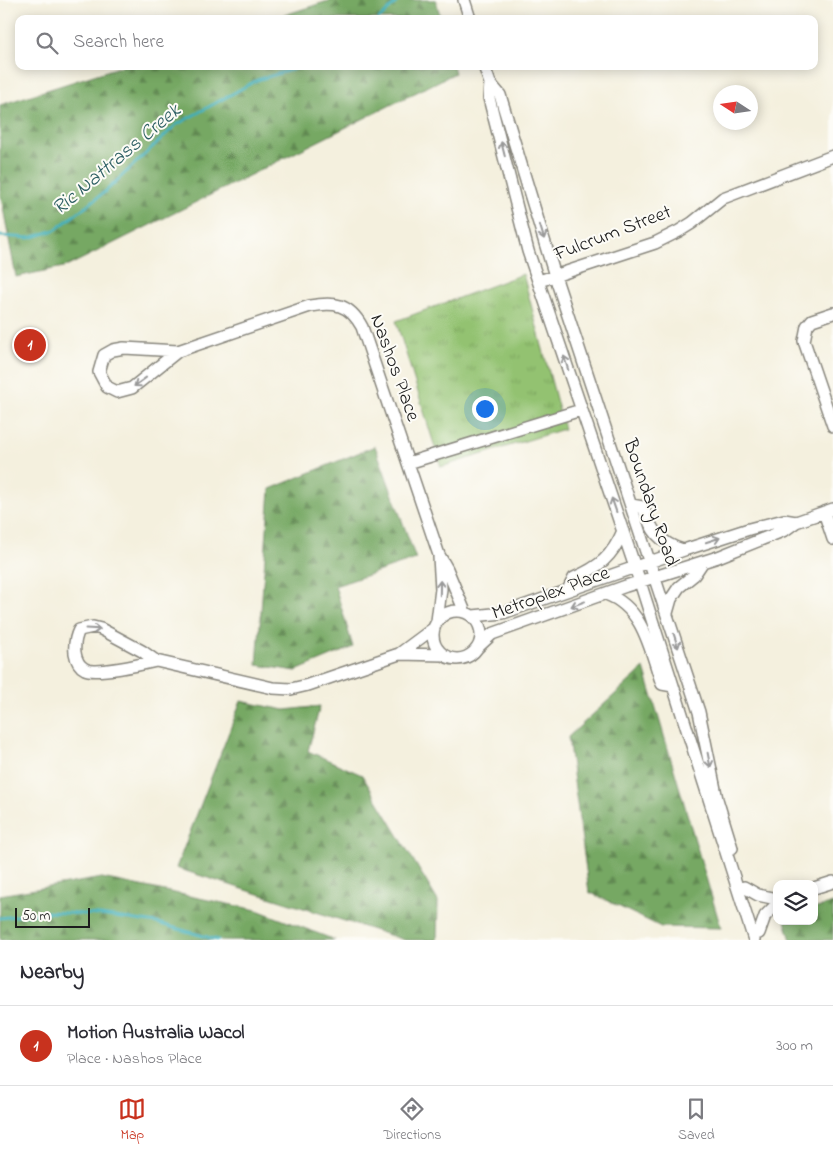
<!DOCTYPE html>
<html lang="en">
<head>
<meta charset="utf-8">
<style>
	body { margin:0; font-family:"Indie Flower",sans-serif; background:#f7f7f7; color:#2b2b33 }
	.controls { position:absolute; right:15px; bottom:15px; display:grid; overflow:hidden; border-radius:10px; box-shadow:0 2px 12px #0003 }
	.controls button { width:45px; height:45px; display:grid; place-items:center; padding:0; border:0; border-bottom:1px solid #e1e1e2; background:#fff; color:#2b2b33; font:25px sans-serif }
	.compass { position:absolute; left:713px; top:85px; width:45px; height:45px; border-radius:50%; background:#fff; box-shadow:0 2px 12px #0003; rotate:282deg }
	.scale { position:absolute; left:15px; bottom:12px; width:75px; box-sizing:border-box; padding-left:5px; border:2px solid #1c1c1c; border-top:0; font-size:14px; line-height:18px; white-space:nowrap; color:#1c1c1c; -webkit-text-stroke:4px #fdfcf7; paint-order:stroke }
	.you { position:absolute; left:484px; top:408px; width:18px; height:18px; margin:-12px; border:4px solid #fff; border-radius:50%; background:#1a73e8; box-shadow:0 0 0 8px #1a73e833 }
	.badge { display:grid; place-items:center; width:32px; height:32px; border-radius:50%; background:#c8321e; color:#fff; font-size:16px; font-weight:700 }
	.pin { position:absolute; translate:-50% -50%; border:2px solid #fff; box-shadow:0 1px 5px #0006 }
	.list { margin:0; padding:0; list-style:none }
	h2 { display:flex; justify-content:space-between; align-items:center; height:65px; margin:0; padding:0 20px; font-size:21px }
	h2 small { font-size:16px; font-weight:400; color:#7c7c81 }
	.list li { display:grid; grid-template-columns:32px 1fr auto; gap:15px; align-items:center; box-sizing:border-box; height:80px; padding:0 20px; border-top:1px solid #e1e1e2 }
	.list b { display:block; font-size:19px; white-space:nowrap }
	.list p { margin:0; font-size:16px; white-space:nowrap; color:#7c7c81 }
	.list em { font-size:16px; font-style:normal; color:#7c7c81 }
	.icon { flex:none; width:28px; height:28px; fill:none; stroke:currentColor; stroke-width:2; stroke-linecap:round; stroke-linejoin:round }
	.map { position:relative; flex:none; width:833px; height:940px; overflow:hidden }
	.search { position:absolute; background:#fff; box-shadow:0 2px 12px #0003; left:15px; right:15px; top:15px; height:55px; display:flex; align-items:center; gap:12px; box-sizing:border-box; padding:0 18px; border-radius:10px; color:#7c7c81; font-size:19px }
	.sheet { height:145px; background:#fff }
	nav { display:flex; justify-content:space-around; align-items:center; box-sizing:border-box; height:70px; border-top:1px solid #e1e1e2; background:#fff; font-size:14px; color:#7c7c81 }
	nav a { display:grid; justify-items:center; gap:2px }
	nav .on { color:#c8321e }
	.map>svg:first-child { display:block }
	.grass { fill:url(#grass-tufts); stroke:#586f46 }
	.forest { fill:url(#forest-firs); stroke:#496240 }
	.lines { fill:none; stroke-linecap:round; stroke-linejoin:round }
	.stream { stroke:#3fafb9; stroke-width:3 }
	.minor-casing { stroke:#88867d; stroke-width:14 }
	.minor { stroke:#fff; stroke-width:11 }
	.oneway { stroke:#999 }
	.labels { text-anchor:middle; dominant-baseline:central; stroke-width:4; stroke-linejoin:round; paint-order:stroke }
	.street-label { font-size:20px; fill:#1c1c1c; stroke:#fdfcf7 }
	.water-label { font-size:21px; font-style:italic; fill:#2c5e63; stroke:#fdfcf7 }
</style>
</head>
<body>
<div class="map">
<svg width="833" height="940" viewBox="0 0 833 940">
	<defs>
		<pattern id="grass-tufts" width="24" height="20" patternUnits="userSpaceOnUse" patternTransform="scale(1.25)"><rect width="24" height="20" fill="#93c271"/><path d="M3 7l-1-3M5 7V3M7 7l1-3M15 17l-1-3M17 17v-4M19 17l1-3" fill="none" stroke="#7ea661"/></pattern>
		<pattern id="forest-firs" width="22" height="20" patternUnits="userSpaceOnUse" patternTransform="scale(1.25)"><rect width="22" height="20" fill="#76a863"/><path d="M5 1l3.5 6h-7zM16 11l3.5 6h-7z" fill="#608851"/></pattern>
	</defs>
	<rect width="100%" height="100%" fill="#fdfcf7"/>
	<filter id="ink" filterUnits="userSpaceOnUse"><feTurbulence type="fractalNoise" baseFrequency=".02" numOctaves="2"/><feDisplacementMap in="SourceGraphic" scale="10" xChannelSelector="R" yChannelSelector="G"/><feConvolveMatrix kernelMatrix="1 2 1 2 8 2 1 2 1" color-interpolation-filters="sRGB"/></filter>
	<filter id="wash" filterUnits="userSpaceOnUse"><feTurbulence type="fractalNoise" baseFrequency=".0096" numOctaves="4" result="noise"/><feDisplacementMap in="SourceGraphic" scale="20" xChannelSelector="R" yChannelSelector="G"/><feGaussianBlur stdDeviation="1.12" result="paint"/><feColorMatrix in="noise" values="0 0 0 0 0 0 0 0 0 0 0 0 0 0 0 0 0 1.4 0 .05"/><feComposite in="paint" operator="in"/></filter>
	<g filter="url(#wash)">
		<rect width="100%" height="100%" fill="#f4f0de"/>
		<!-- grass -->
		<path class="grass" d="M523,274l41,155 -123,38 -45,-146z"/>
		<!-- forest -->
		<path class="forest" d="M331,0h105l5,19h-169z
			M122,66h331l2,7 -387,193 -52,11 -16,-85v-87z
			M375,446l41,113 -81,27 18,61 -57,24 -39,-6 13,-176z
			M644,668l77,260 -60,-1 -72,-35 -21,-155z
			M241,701l44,9 35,-4 -12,45 54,24 76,126 -1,39h-32l-229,-72z
			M102,878l155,32 78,30h-335v-45z
			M833,903v37h-42l-6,-19h29v-12z"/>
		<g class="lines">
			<!-- stream -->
			<path class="stream" d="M379,19l20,-19
				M0,236l30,2 25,-8 51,-39 70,-66 81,-45 47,-14
				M0,918l48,-6 52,3 57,8 61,17"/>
		</g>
	</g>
	<g filter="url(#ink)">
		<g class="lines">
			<defs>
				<path id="minor" d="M464,0l6,19
					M484,66l6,17 -1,15 39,153 112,331 114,358
					M490,83l10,12 55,181 144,436 18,87 15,49
					M539,281l116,-38 24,-12 13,-8 31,-25 110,-42
					M833,313l-21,7 -5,6 -3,15 29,85
					M178,351l-46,37 -15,4 -10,-5 -8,-15 5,-17 9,-5 11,-2 54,3 132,-45c24,-4 39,-3 52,21l77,228 8,14 18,43
					M408,463l173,-53
					M631,505l12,2c8,23 16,36 40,43
					M824,512l9,27
					M568,590l6,-12c25,-11 38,-21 49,-47
					M606,594c38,14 44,56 56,90l11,2
					M433 635a24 24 0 1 1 48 0a24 24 0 1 1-48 0Z
					M667,613l4,-14 8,-12 15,-12 8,-12
					M473,616l30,-3 184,-64 62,-20 35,-9 12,2
					M437,621l4,-32 -2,-32
					M478,647l14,-13 134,-48 92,-29 67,-27 11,-8 37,-13
					M399,654l45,1
					M156,661c-13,3 -60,14 -71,8 -6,-3 -9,-10 -10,-16 -1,-9 0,-15 4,-23l14,-3 8,2 41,22 14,10 117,27 18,1 17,-4 91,-31 35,-26
					M744,887l14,8 19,4
					M814,888l19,-6
					M759,933l6,-17 12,-12"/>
			</defs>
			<!-- minor casing -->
			<use href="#minor" class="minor-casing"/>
			<!-- minor -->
			<use href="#minor" class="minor"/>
		</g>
		<!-- one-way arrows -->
		<defs><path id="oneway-shaft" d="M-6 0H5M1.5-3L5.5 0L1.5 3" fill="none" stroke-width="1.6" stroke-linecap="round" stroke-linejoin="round" transform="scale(1.25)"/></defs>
		<g class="oneway">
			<use href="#oneway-shaft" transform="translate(503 149) rotate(-104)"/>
			<use href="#oneway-shaft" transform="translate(542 232) rotate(73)"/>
			<use href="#oneway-shaft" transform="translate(566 363) rotate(-108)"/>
			<use href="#oneway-shaft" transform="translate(140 382) rotate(144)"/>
			<use href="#oneway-shaft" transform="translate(614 505) rotate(-109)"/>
			<use href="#oneway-shaft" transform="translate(713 540) rotate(-18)"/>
			<use href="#oneway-shaft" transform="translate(440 588) rotate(-89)"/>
			<use href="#oneway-shaft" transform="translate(578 604) rotate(160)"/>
			<use href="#oneway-shaft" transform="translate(93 629) rotate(3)"/>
			<use href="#oneway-shaft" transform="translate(676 641) rotate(72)"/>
			<use href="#oneway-shaft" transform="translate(709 760) rotate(79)"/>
		</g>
	</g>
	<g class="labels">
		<!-- street labels -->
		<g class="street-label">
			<text transform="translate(613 234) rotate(-21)">Fulcrum Street</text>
			<text transform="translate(394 368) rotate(70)">Nashos Place</text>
			<text transform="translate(650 503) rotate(71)">Boundary Road</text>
			<text transform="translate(551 594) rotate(-20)">Metroplex Place</text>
		</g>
		<!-- water labels -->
		<g class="water-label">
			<text transform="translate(117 160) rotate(-40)">Ric Nattrass Creek</text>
		</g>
	</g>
</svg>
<div class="controls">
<button><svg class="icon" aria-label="layers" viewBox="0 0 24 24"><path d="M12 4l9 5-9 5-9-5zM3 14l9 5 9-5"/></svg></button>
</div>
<svg class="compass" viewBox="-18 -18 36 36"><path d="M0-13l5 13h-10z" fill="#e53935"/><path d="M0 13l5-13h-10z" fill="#7c7c81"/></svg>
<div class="scale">50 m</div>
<div class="you"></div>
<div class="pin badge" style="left:30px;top:345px">1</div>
<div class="search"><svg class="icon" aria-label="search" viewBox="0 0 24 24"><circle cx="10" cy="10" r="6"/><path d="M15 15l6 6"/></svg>Search here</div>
</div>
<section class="sheet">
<h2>Nearby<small></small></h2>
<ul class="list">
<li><span class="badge">1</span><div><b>Motion Australia Wacol</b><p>Place · Nashos Place</p></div><em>300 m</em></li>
</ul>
</section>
<nav>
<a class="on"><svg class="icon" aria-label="map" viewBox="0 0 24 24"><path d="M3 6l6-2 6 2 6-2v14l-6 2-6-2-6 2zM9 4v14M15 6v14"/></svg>Map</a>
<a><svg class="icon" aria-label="directions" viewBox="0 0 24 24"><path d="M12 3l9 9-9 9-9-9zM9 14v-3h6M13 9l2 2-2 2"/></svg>Directions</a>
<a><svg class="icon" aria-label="saved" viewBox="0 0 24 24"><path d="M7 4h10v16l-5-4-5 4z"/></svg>Saved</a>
</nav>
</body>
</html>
